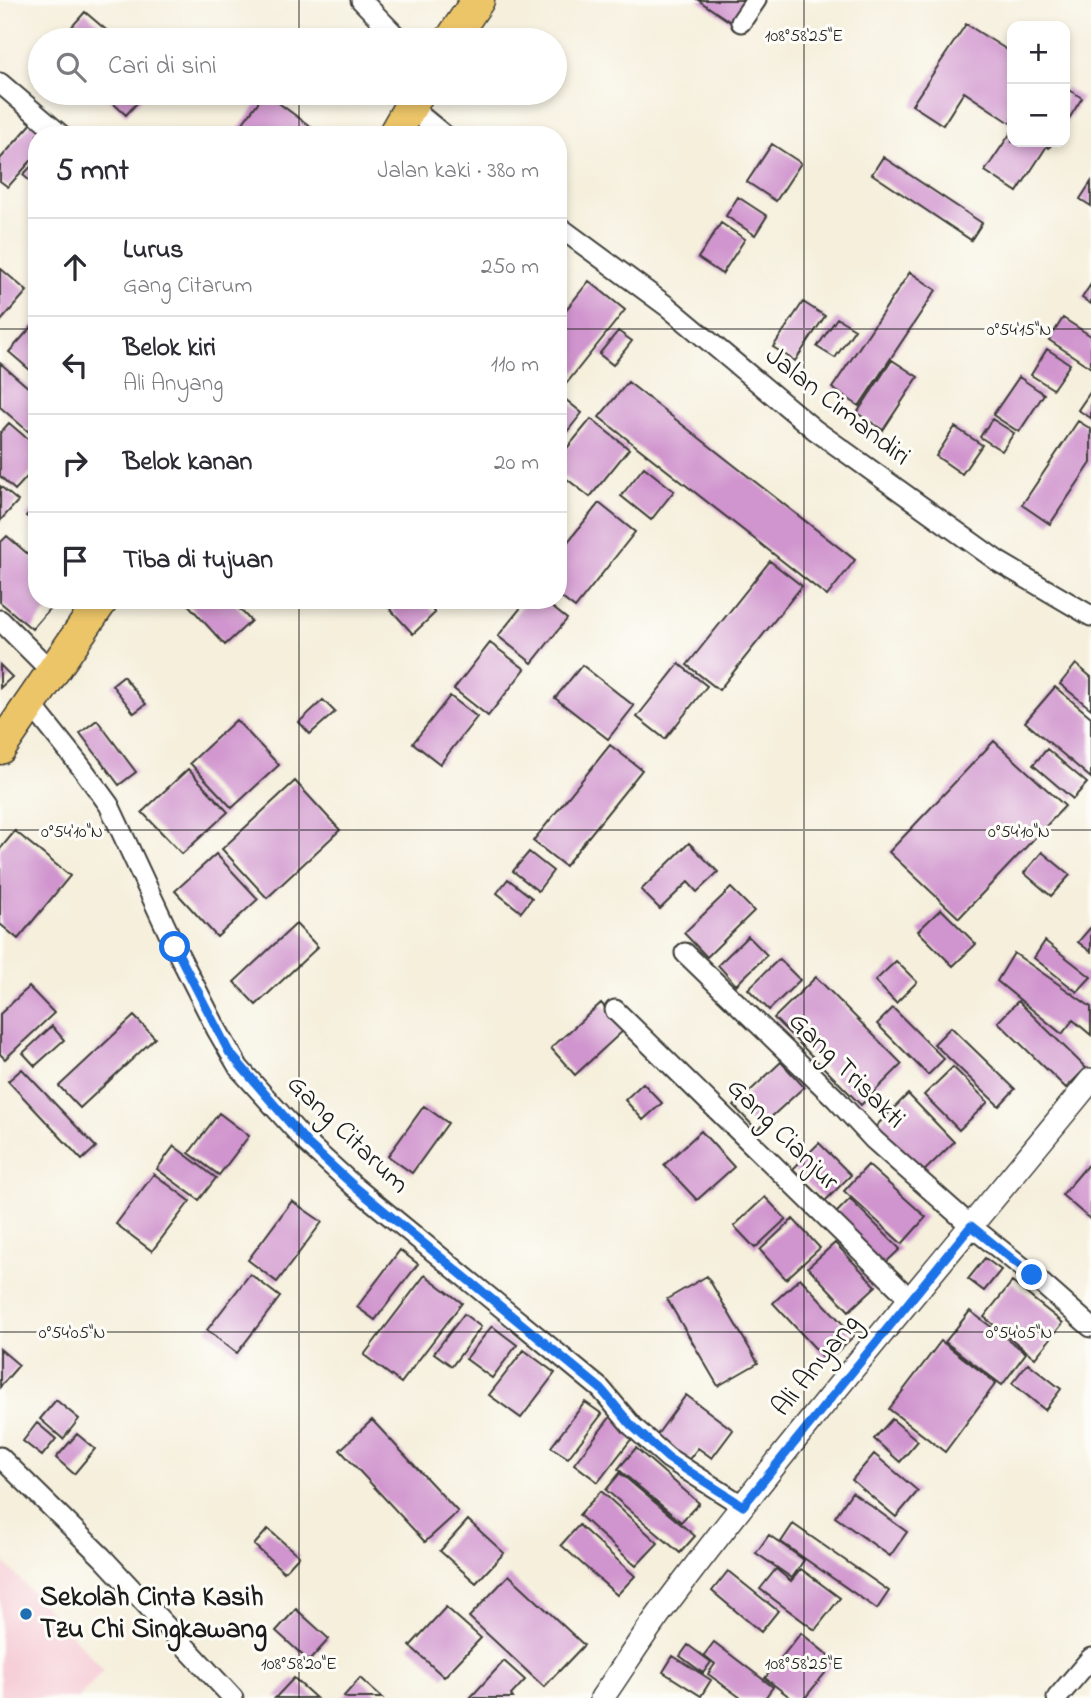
<!DOCTYPE html>
<html lang="id">
<head>
<meta charset="utf-8">
<style>
	body { margin:0; font-family:"Indie Flower",sans-serif; background:#f2f2f3; color:#2b2b33 }
	.controls { position:absolute; right:21px; top:21px; display:grid; overflow:hidden; border-radius:14px; box-shadow:0 4px 10px #0003 }
	.controls button { width:63px; height:63px; display:grid; place-items:center; padding:0; border:0; border-bottom:2px solid #e1e1e2; background:#fff; color:#2b2b33; font:35px sans-serif }
	.stop { position:absolute; width:21px; height:21px; margin:-16px; border:5px solid #1a73e8; border-radius:50%; background:#fff }
	.stop.end { background:#1a73e8; border-color:#fff; box-shadow:0 2px 7px #0008 }
	.list { margin:0; padding:0; list-style:none }
	h2 { display:flex; justify-content:space-between; align-items:center; height:91px; margin:0; padding:0 28px; font-size:30px }
	h2 small { font-size:23px; font-weight:400; color:#7c7c81 }
	.list li { display:grid; grid-template-columns:46px 1fr auto; gap:21px; align-items:center; box-sizing:border-box; height:98px; padding:0 28px; border-top:2px solid #e1e1e2 }
	.list b { display:block; font-size:26px; white-space:nowrap }
	.list p { margin:0; font-size:23px; white-space:nowrap; color:#7c7c81 }
	.list em { font-size:23px; font-style:normal; color:#7c7c81 }
	.icon { flex:none; width:38px; height:38px; fill:none; stroke:currentColor; stroke-width:2; stroke-linecap:round; stroke-linejoin:round }
	.map { position:relative; flex:none; width:1091px; height:1698px; overflow:hidden }
	.search { position:absolute; background:#fff; box-shadow:0 4px 10px #0003; left:28px; top:28px; width:539px; height:77px; display:flex; align-items:center; gap:18px; box-sizing:border-box; padding:0 24px; border-radius:38px; color:#7c7c81; font-size:26px }
	.panel { position:absolute; background:#fff; box-shadow:0 4px 10px #0003; left:28px; top:126px; width:539px; height:483px; border-radius:28px }
	.map>svg:first-child { display:block }
	.built { fill:#f6cfd8 }
	.building { fill:#d094ce }
	.lines { fill:none; stroke-linecap:round; stroke-linejoin:round }
	.minor-casing { stroke:#3d3c39; stroke-width:23 }
	.tertiary-casing { stroke:#3d3c39; stroke-width:26 }
	.trunk-casing { stroke:#3d3c39; stroke-width:35 }
	.minor { stroke:#fff; stroke-width:19 }
	.tertiary { stroke:#fff; stroke-width:23 }
	.trunk { stroke:#ecc569; stroke-width:32 }
	.route { stroke:#1a73e8; stroke-width:9 }
	.ticks { fill:none; stroke:#1c1c1c; stroke-width:2; stroke-opacity:0.45 }
	.poi-dot { fill:#1f6fb2; stroke:#fdfcf7; stroke-width:2.5 }
	.labels { text-anchor:middle; dominant-baseline:central; stroke-width:6; stroke-linejoin:round; paint-order:stroke }
	.street-label { font-size:28px; fill:#1c1c1c; stroke:#fdfcf7 }
	.poi-label { font-size:28px; font-weight:bold; fill:#1c1c1c; stroke:#fdfcf7; text-anchor:start }
	.ticks-label { font-size:18px; text-anchor:middle; fill:#1c1c1c; stroke:#fdfcf7; stroke-width:6; stroke-linejoin:round; paint-order:stroke }
</style>
</head>
<body>
<div class="map">
<svg width="1091" height="1698" viewBox="0 0 1091 1698">
	<rect width="100%" height="100%" fill="#fdfcf7"/>
	<filter id="ink" filterUnits="userSpaceOnUse"><feTurbulence type="fractalNoise" baseFrequency=".0143" numOctaves="2"/><feDisplacementMap in="SourceGraphic" scale="14" xChannelSelector="R" yChannelSelector="G"/><feConvolveMatrix kernelMatrix="1 2 1 2 8 2 1 2 1" color-interpolation-filters="sRGB"/></filter>
	<filter id="wash" filterUnits="userSpaceOnUse"><feTurbulence type="fractalNoise" baseFrequency=".00686" numOctaves="4" result="noise"/><feDisplacementMap in="SourceGraphic" scale="28" xChannelSelector="R" yChannelSelector="G"/><feGaussianBlur stdDeviation="1.57" result="paint"/><feColorMatrix in="noise" values="0 0 0 0 0 0 0 0 0 0 0 0 0 0 0 0 0 1.4 0 .05"/><feComposite in="paint" operator="in"/></filter>
	<g filter="url(#wash)">
		<rect width="100%" height="100%" fill="#f5efdc"/>
		<!-- built -->
		<path class="built" d="M0,1558l104,112 -26,28h-78z"/>
		<g id="blocks">
			<!-- building -->
			<path class="building" d="M698,0h48l1,1 -15,22z
				M85,12l27,23 -4,5h-48z
				M966,24l46,29v71l-48,-32 -21,33 -31,-20z
				M1065,87l17,11 -17,27z
				M102,93h44l-20,22z
				M265,93l57,42h-88z
				M33,122l14,13h-10v19l-29,33 -8,-6v-22z
				M1012,131v11h41l-4,6 -2,-2 -30,46 -32,-21z
				M772,144l29,19 -25,38 -29,-19z
				M883,157l99,66 -11,17 -99,-66z
				M37,160v27l-14,-12z
				M1091,182v24l-11,-7z
				M738,197l29,19 -12,19 -29,-19z
				M721,223l24,16 -23,35 -24,-16z
				M0,268l27,23 -27,31z
				M910,272l26,18 -77,116 -27,-18z
				M589,281l36,29 -63,79 -4,-4v-65z
				M1091,284v20l-9,-6z
				M803,302l22,14 -30,45 -22,-14z
				M837,318l18,11 -20,29 -18,-11z
				M1063,318l28,18v32l-42,-28z
				M35,323l2,2v51l-28,-24z
				M618,331l14,10 -19,24 -14,-11z
				M1047,349l23,15 -17,25 -22,-14z
				M892,360l26,17 -35,53 -26,-17z
				M0,363l37,32v31l-7,7 -30,-26z
				M1019,377l25,17 -25,38 -26,-17z
				M628,382l227,178 -28,36 -228,-179z
				M1091,391v27l-13,-8z
				M560,395l22,18 -24,30v-45z
				M591,419l38,30 -39,48 -32,-25v-13z
				M992,419l22,14 -12,18 -22,-14z
				M1078,421l13,8v34l-41,61 -28,-19z
				M9,423l28,24v19l-22,24 -15,-14v-43z
				M955,427l27,18 -20,29 -26,-18z
				M644,467l30,24 -23,29 -30,-24z
				M0,486l18,15 -18,20z
				M599,503l36,29 -60,76 -17,-13v-41z
				M37,504v21l-11,-9z
				M7,536l30,26v38h20l-25,29 -32,-27v-59z
				M770,561l32,25 -83,104 -32,-25z
				M184,600h47l20,21 -26,24z
				M382,600h41l12,13 -22,21z
				M527,600h16l24,19 -35,44 -34,-27z
				M490,643l35,26 -37,47 -34,-27z
				M679,664l28,22 -42,53 -28,-22z
				M1076,664l15,13v32l-31,-25z
				M0,665l12,12 -12,11z
				M582,665l52,41 -26,33 -53,-41z
				M123,676l23,28 -12,9 -22,-28z
				M1055,687l36,30v61l-66,-56z
				M450,696l27,21 -37,47 -27,-21z
				M323,700l12,12 -25,22 -11,-12z
				M97,720l39,52 -17,13 -39,-52z
				M236,720l43,45 -47,43 -42,-45z
				M994,741l71,65 -106,112 -70,-66z
				M610,745l32,25 -77,96 -32,-25z
				M1047,749l40,34 -14,16 -40,-34z
				M188,769l40,43 -46,42 -40,-42z
				M295,781l45,49 -73,68 -45,-49z
				M15,831l55,45 -52,63 -18,-15v-75z
				M689,843l29,29 -21,20 -9,-10 -28,27 -19,-19z
				M529,852l24,19 -15,20 -25,-20z
				M1042,852l28,23 -19,21 -27,-23z
				M216,854l42,45 -41,38 -42,-46z
				M508,879l24,19 -11,14 -24,-19z
				M731,888l23,23 -47,46 -23,-24z
				M941,909l35,35 -23,22 -35,-35z
				M296,924l22,23 -62,58 -22,-23z
				M1091,927v25l-13,-10z
				M748,936l19,19 -31,30 -18,-20z
				M1045,941l46,36 -14,15 -43,-34z
				M1014,953l77,54v28l-18,-15 -11,14 -65,-53z
				M779,959l21,21 -31,30 -21,-21z
				M896,961l21,21 -21,21 -21,-22z
				M816,977l86,87 -41,41 -87,-87z
				M29,987l25,26 -49,46 -5,-5v-40z
				M1018,1001l68,67 -20,20 -68,-66z
				M601,1003l24,26 -50,46 -24,-27z
				M893,1008l51,51 -16,16 -51,-51z
				M134,1016l21,22 -75,70 -21,-22z
				M52,1026l12,14 -29,26 -12,-13z
				M951,1027l64,62 -16,17 -65,-62z
				M781,1062l23,25 -47,43 -23,-24z
				M953,1067l35,35 -29,28 -35,-35z
				M22,1069l74,78 -14,13 -74,-79z
				M643,1083l19,20 -19,17 -18,-20z
				M908,1094l46,48 -35,34 -47,-46z
				M424,1106l24,17 -36,50 -24,-17z
				M219,1113l30,23 -30,39 -30,-22z
				M701,1131l33,36 -37,33 -33,-35z
				M819,1143l32,32 -26,26 -32,-32z
				M174,1146l42,32 -17,22 -42,-31z
				M1091,1161v59l-29,-25z
				M868,1165l58,52 -24,27 -58,-53z
				M154,1174l36,27 -38,50 -36,-27z
				M765,1197l21,22 -31,29 -21,-22z
				M850,1199l50,50 -20,19 -49,-50z
				M292,1201l30,21 -45,60 -29,-22z
				M793,1219l27,29 -34,31 -26,-29z
				M835,1243l41,43 -27,25 -41,-44z
				M400,1250l18,14 -43,56 -18,-13z
				M985,1258l16,12 -17,21 -16,-12z
				M250,1274l30,23 -43,56 -30,-23z
				M425,1275l37,28 -61,80 -37,-28z
				M707,1276l51,87 -40,23 -51,-87z
				M800,1278l54,58 -27,25 -54,-58z
				M1012,1282l51,41 -28,35 -51,-41z
				M970,1311l56,42 -24,32 -57,-43z
				M464,1314l17,13 -29,39 -18,-13z
				M492,1326l25,19 -25,33 -26,-19z
				M941,1341l55,42 -51,69 -56,-43z
				M0,1349l19,16 -19,22z
				M524,1350l31,23 -34,45 -32,-23z
				M1028,1363l33,26 -16,21 -33,-27z
				M686,1395l47,35 -21,28 -14,-10 -12,15 -32,-24z
				M56,1400l23,19 -16,20 -23,-20z
				M585,1402l17,12 -34,44 -17,-11z
				M612,1415l24,18 -38,49 -24,-18z
				M892,1419l26,22 -18,21 -26,-23z
				M372,1420l86,92 -33,30 -85,-92z
				M37,1423l19,16 -14,17 -19,-15z
				M77,1434l18,15 -21,25 -18,-16z
				M636,1448l63,55 -18,19 -63,-53z
				M874,1454l44,37 -22,26 -44,-37z
				M620,1473l75,63 -15,17 -74,-63z
				M601,1491l57,52 -22,23 -57,-51z
				M852,1492l55,40 -17,24 -55,-39z
				M468,1520l36,33 -28,30 -36,-32z
				M793,1524l96,67 -12,18 -96,-67z
				M579,1525l56,51 -18,19 -56,-50z
				M268,1529l31,27 -15,16 -30,-27z
				M769,1535l35,25 -12,18 -36,-25z
				M776,1569l15,12 10,-12 39,29 -25,32 -55,-41z
				M728,1571l50,40 -17,21 -49,-41z
				M509,1575l75,70 -40,42 -75,-70z
				M446,1607l35,31 -37,39 -34,-31z
				M296,1609l33,30 -20,22 -33,-30z
				M801,1633l34,28 -30,37h-14l-26,-20z
				M714,1642l59,45 -8,11h-24l-33,-24 7,-10 -11,-9z
				M688,1645l23,17 -8,11 -23,-17z
				M673,1656l38,24 -10,16 -38,-24z
				M504,1661l21,19 -14,15 2,3h-43z
				M294,1678l22,20h-41z
				M360,1678l22,20h-35l-3,-2z"/>
		</g>
	</g>
	<g filter="url(#ink)">
		<use href="#blocks" fill-opacity="0" stroke="#3d3c39" stroke-width="2"/>
		<g class="lines">
			<defs>
				<path id="minor" d="M361,0l39,40
					M741,22l15,-22
					M0,83l61,52
					M410,107l34,28
					M558,226l110,81 147,123 184,132 92,54
					M0,620l53,53
					M31,704l51,64 27,37 66,142 42,83 22,38 68,75 48,44 246,202 31,37 36,32 75,48
					M685,953l151,146 38,41 97,86 61,49 59,52
					M615,1010l295,289
					M0,1457l102,100 131,141
					M1057,1698l34,-40"/>
				<path id="tertiary" d="M602,1698c23,-33 44,-68 69,-100 134,-177 280,-346 420,-518"/>
				<path id="trunk" d="M451,40l27,-40
					M394,135l24,-42
					M0,748l102,-148"/>
			</defs>
			<!-- minor casing -->
			<use href="#minor" class="minor-casing"/>
			<!-- tertiary casing -->
			<use href="#tertiary" class="tertiary-casing"/>
			<!-- trunk casing -->
			<use href="#trunk" class="trunk-casing"/>
			<!-- minor -->
			<use href="#minor" class="minor"/>
			<!-- tertiary -->
			<use href="#tertiary" class="tertiary"/>
			<!-- trunk -->
			<use href="#trunk" class="trunk"/>
		</g>
	</g>
	<g class="lines" filter="url(#ink)">
		<!-- route -->
		<path class="route" d="M175,947l54,105 78,91 48,44 246,202 31,37 36,32 75,48 228,-280 61,49"/>
	</g>
	<!-- ticks -->
	<path class="ticks" d="M299,0v40M804,0v1698M299,93v42M0,329h37M558,329h533M299,600v1098M0,830h1091M0,1332h1091"/>
	<!-- markers -->
	<circle class="poi-dot" cx="26" cy="1614" r="7"/>
	<g class="labels">
		<!-- street labels -->
		<g class="street-label">
			<text transform="translate(837 407) rotate(38)">Jalan Cimandiri</text>
			<text transform="translate(846 1071) rotate(45)">Gang Trisakti</text>
			<text transform="translate(347 1135) rotate(44)">Gang Citarum</text>
			<text transform="translate(782 1135) rotate(45)">Gang Cianjur</text>
			<text transform="translate(817 1366) rotate(-51)">Ali Anyang</text>
		</g>
		<!-- poi labels -->
		<g class="poi-label">
			<text x="40" y="1598">Sekolah Cinta Kasih<tspan x="40" dy="32">Tzu Chi Singkawang</tspan></text>
		</g>
	</g>
	<g class="ticks-label">
		<text x="804" y="41">108°58'25"E</text>
		<text x="1019" y="335">0°54'15"N</text>
		<text x="72" y="837">0°54'10"N</text>
		<text x="1019" y="837">0°54'10"N</text>
		<text x="72" y="1338">0°54'05"N</text>
		<text x="1019" y="1338">0°54'05"N</text>
		<text x="299" y="1669">108°58'20"E</text>
		<text x="804" y="1669">108°58'25"E</text>
	</g>
</svg>
<div class="controls">
<button>+</button>
<button>−</button>
</div>
<div class="stop" style="left:175px;top:947px"></div>
<div class="stop end" style="left:1032px;top:1275px"></div>
<div class="search"><svg class="icon" aria-label="search" viewBox="0 0 24 24"><circle cx="10" cy="10" r="6"/><path d="M15 15l6 6"/></svg>Cari di sini</div>
<section class="panel">
<h2>5 mnt<small>Jalan kaki · 380 m</small></h2>
<ul class="list">
<li><svg class="icon" aria-label="ahead" viewBox="0 0 24 24"><path d="M12 20V5M6 11l6-6 6 6"/></svg><div><b>Lurus</b><p>Gang Citarum</p></div><em>250 m</em></li>
<li><svg class="icon" aria-label="left" viewBox="0 0 24 24"><path d="M17 20v-9H6M10 6l-5 5 5 5"/></svg><div><b>Belok kiri</b><p>Ali Anyang</p></div><em>110 m</em></li>
<li><svg class="icon" aria-label="right" viewBox="0 0 24 24"><path d="M7 20v-9h11M14 6l5 5-5 5"/></svg><div><b>Belok kanan</b></div><em>20 m</em></li>
<li><svg class="icon" aria-label="arrive" viewBox="0 0 24 24"><path d="M6 21V4h12l-3 4 3 4H6"/></svg><div><b>Tiba di tujuan</b></div></li>
</ul>
</section>
</div>
</body>
</html>
